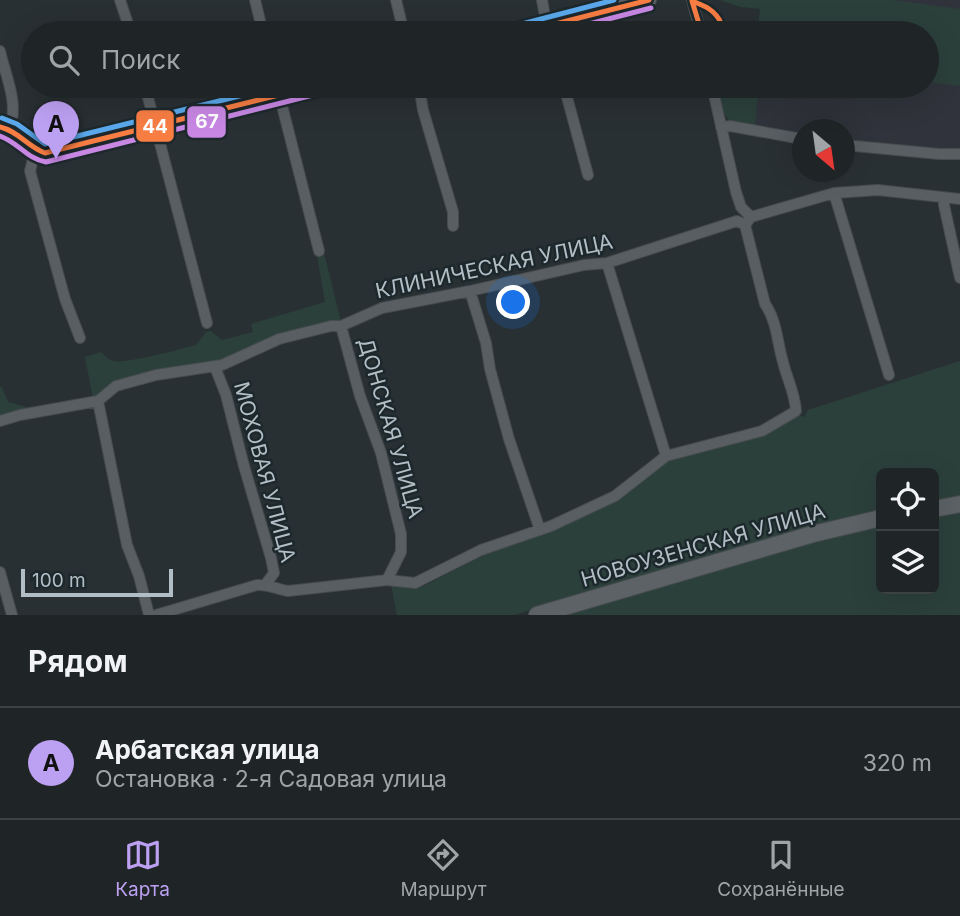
<!DOCTYPE html>
<html lang="ru">
<head>
<meta charset="utf-8">
<style>
	body { margin:0; font-family:Inter,sans-serif; background:#2c3032; color:#f1f3f6 }
	.controls { position:absolute; right:21px; bottom:21px; display:grid; overflow:hidden; border-radius:10px; box-shadow:0 7px 28px #0002 }
	.controls button { width:63px; height:63px; display:grid; place-items:center; padding:0; border:0; border-bottom:2px solid #3c4143; background:#1f2426; color:#f1f3f6; font:35px sans-serif }
	.compass { position:absolute; left:792px; top:119px; width:63px; height:63px; border-radius:50%; background:#1f2426; box-shadow:0 7px 28px #0002; rotate:151deg }
	.scale { position:absolute; left:21px; bottom:18px; width:152px; box-sizing:border-box; padding-left:7px; border:4px solid #b2bec5; border-top:0; font-size:19px; line-height:24px; white-space:nowrap; color:#b2bec5; -webkit-text-stroke:5px #1d282d; paint-order:stroke }
	.you { position:absolute; left:514px; top:303px; width:24px; height:24px; margin:-18px; border:5px solid #fff; border-radius:50%; background:#1a73e8; box-shadow:0 0 0 10px #1a73e833 }
	.badge { display:grid; place-items:center; width:46px; height:46px; border-radius:50%; background:#bca0f2; color:#111; font-size:23px; font-weight:700 }
	.pin { position:absolute; translate:-50% -58px; filter:drop-shadow(0 2px 4px #0008) }
	.pin::after { content:''; position:absolute; top:37px; width:24px; height:21px; background:inherit; clip-path:polygon(0 0,100% 0,50% 100%) }
	.list { margin:0; padding:0; list-style:none }
	h2 { display:flex; justify-content:space-between; align-items:center; height:91px; margin:0; padding:0 28px; font-size:30px }
	h2 small { font-size:23px; font-weight:400; color:#a1a4a7 }
	.list li { display:grid; grid-template-columns:46px 1fr auto; gap:21px; align-items:center; box-sizing:border-box; height:112px; padding:0 28px; border-top:2px solid #3c4143 }
	.list b { display:block; font-size:26px; white-space:nowrap }
	.list p { margin:0; font-size:23px; white-space:nowrap; color:#a1a4a7 }
	.list em { font-size:23px; font-style:normal; color:#a1a4a7 }
	.icon { flex:none; width:38px; height:38px; fill:none; stroke:currentColor; stroke-width:2; stroke-linecap:round; stroke-linejoin:round }
	.map { position:relative; flex:none; width:960px; height:615px; overflow:hidden }
	.search { position:absolute; background:#1f2426; box-shadow:0 7px 28px #0002; left:21px; right:21px; top:21px; height:77px; display:flex; align-items:center; gap:18px; box-sizing:border-box; padding:0 24px; border-radius:38px; color:#a1a4a7; font-size:26px }
	.sheet { height:203px; background:#1f2426 }
	nav { display:flex; justify-content:space-around; align-items:center; box-sizing:border-box; height:98px; border-top:2px solid #3c4143; background:#1f2426; font-size:19px; color:#a1a4a7 }
	nav a { display:grid; justify-items:center; gap:4px }
	nav .on { color:#bca0f2 }
	.map>svg:first-child { display:block }
	.medical { fill:#31333c }
	.green { fill:#2c403b }
	.lines { fill:none; stroke-linecap:round; stroke-linejoin:round }
	.minor-casing { stroke:#464c4e; stroke-width:12 }
	.tertiary-casing { stroke:#464c4e; stroke-width:16 }
	.secondary-casing { stroke:#464c4e; stroke-width:18 }
	.minor { stroke:#585e62; stroke-width:10 }
	.tertiary { stroke:#585e62; stroke-width:14 }
	.secondary { stroke:#5c6266; stroke-width:16 }
	.bus-1-casing { stroke:#1d282d; stroke-width:10 }
	.bus-2-casing { stroke:#1d282d; stroke-width:10 }
	.bus-3-casing { stroke:#1d282d; stroke-width:10 }
	.bus-1 { stroke:#f77d43; stroke-width:5 }
	.bus-2 { stroke:#c787e3; stroke-width:5 }
	.bus-3 { stroke:#5aa8eb; stroke-width:5 }
	.labels { text-anchor:middle; dominant-baseline:central; stroke-width:5; stroke-linejoin:round; paint-order:stroke }
	.street-label { font-size:21px; fill:#b2bec5; stroke:#1d282d }
	.line-badge { stroke:#1d282d; stroke-width:2.5 }
	.badge-label { font-size:19px; text-anchor:middle; font-weight:bold; fill:#fff }
</style>
</head>
<body>
<div class="map">
<svg width="960" height="615" viewBox="0 0 960 615">
	<rect width="100%" height="100%" fill="#293033"/>
	<!-- medical -->
	<path class="medical" d="M767,0h193v152l-115,-10 -1,-12h-42v6l-47,-9 4,-41h168v-53z"/>
	<!-- green -->
	<path class="green" d="M720,0h172l68,9v77l-33,-4v-49h-178v-5h9l2,-19 -19,-2z
		M717,86h42l-4,41 -26,-6 -7,-12z
		M323,249l18,73 -123,41 -65,9 -40,10 -20,16 -8,-41 16,-5c4,4 7,8 13,9 11,3 68,-12 82,-16l10,-13 5,-1 11,9 31,-8 -2,-8 74,-22 -8,-47z
		M960,361v137l-26,4v-29h-53v38l-44,8 -323,96h-117l-6,-31 12,3 21,-1 71,-37 58,-18 57,-28 61,-45 125,-43 8,2 4,-7z
		M0,387h2l6,15 25,7 -33,10z
		M960,510v105h-403l96,-30 228,-61v65h53v-75z"/>
	<g class="lines">
		<defs>
			<path id="minor" d="M120,0l11,33
				M255,0l8,33
				M396,0l8,33
				M542,0l6,33
				M692,0l9,33
				M0,51c5,23 20,55 9,77
				M145,86l62,237
				M277,86l42,165
				M419,86l4,24 30,102v14
				M564,86l24,89
				M712,86l24,106 5,15 10,10
				M721,127l9,-1 72,13
				M844,145l95,9h21
				M35,151l-5,20 35,128 15,39
				M834,193l55,182
				M944,198v7l16,73
				M607,263l59,193
				M470,291l16,52 4,26 19,70 31,91
				M341,326l19,70 21,57 20,81v18l-14,28
				M215,367l11,28 18,71 27,92 3,15 -9,12
				M98,401l29,144 12,31 10,39
				M0,421l20,-6 78,-14 18,-15 40,-11 66,-10 57,-26 52,-13h10l41,-18 88,-17 114,-26 23,-2 130,-42 8,4 6,-8 83,-24 44,-3 82,9
				M0,572l12,43
				M156,615l101,-30c10,-1 20,4 31,6l99,-11 28,3 66,-33 70,-24 64,-30 51,-40 96,-25 34,-20c-1,-18 -9,-32 -13,-49 -6,-20 -6,-41 -18,-58l-20,-79"/>
			<path id="tertiary" d="M520,33l129,-33
				M0,127c19,2 27,22 45,26l270,-67"/>
			<path id="secondary" d="M934,509l26,-5
				M537,615l276,-81 68,-16"/>
		</defs>
		<!-- minor casing -->
		<use href="#minor" class="minor-casing"/>
		<!-- tertiary casing -->
		<use href="#tertiary" class="tertiary-casing"/>
		<!-- secondary casing -->
		<use href="#secondary" class="secondary-casing"/>
		<!-- minor -->
		<use href="#minor" class="minor"/>
		<!-- tertiary -->
		<use href="#tertiary" class="tertiary"/>
		<!-- secondary -->
		<use href="#secondary" class="secondary"/>
		<defs>
			<path id="bus-1" d="M692,1c13,5 23,9 29,22l-5,8 -16,-4z
				M520,33l129,-33
				M0,127c18,4 28,20 45,26l270,-67"/>
			<path id="bus-2" d="M554,33l97,-25
				M0,136c18,6 27,23 46,26l271,-68"/>
			<path id="bus-3" d="M518,25l96,-25
				M2,118l15,6 28,20 235,-58"/>
		</defs>
		<!-- bus-1 casing -->
		<use href="#bus-1" class="bus-1-casing"/>
		<!-- bus-2 casing -->
		<use href="#bus-2" class="bus-2-casing"/>
		<!-- bus-3 casing -->
		<use href="#bus-3" class="bus-3-casing"/>
		<!-- bus-1 -->
		<use href="#bus-1" class="bus-1"/>
		<!-- bus-2 -->
		<use href="#bus-2" class="bus-2"/>
		<!-- bus-3 -->
		<use href="#bus-3" class="bus-3"/>
	</g>
	<g class="labels">
		<!-- street labels -->
		<g class="street-label">
			<text transform="translate(494 266) rotate(-12)">КЛИНИЧЕСКАЯ УЛИЦА</text>
			<text transform="translate(391 428) rotate(74)">ДОНСКАЯ УЛИЦА</text>
			<text transform="translate(265 472) rotate(75)">МОХОВАЯ УЛИЦА</text>
			<text transform="translate(703 545) rotate(-16)">НОВОУЗЕНСКАЯ УЛИЦА</text>
		</g>
	</g>
	<g class="line-badge">
		<rect x="186" y="105" width="41" height="34" rx="7" fill="#c787e3"/>
		<rect x="135" y="109" width="40" height="34" rx="7" fill="#f77d43"/>
	</g>
	<g class="badge-label">
		<text x="207" y="128">67</text>
		<text x="155" y="133">44</text>
	</g>
</svg>
<div class="controls">
<button><svg class="icon" aria-label="locate" viewBox="0 0 24 24"><circle cx="12" cy="12" r="6"/><path d="M12 2v4M12 18v4M2 12h4M18 12h4"/></svg></button>
<button><svg class="icon" aria-label="layers" viewBox="0 0 24 24"><path d="M12 4l9 5-9 5-9-5zM3 14l9 5 9-5"/></svg></button>
</div>
<svg class="compass" viewBox="-18 -18 36 36"><path d="M0-13l5 13h-10z" fill="#e53935"/><path d="M0 13l5-13h-10z" fill="#a1a4a7"/></svg>
<div class="scale">100 m</div>
<div class="you"></div>
<div class="pin badge" style="left:56px;top:159px">A</div>
<div class="search"><svg class="icon" aria-label="search" viewBox="0 0 24 24"><circle cx="10" cy="10" r="6"/><path d="M15 15l6 6"/></svg>Поиск</div>
</div>
<section class="sheet">
<h2>Рядом<small></small></h2>
<ul class="list">
<li><span class="badge">A</span><div><b>Арбатская улица</b><p>Остановка · 2-я Садовая улица</p></div><em>320 m</em></li>
</ul>
</section>
<nav>
<a class="on"><svg class="icon" aria-label="map" viewBox="0 0 24 24"><path d="M3 6l6-2 6 2 6-2v14l-6 2-6-2-6 2zM9 4v14M15 6v14"/></svg>Карта</a>
<a><svg class="icon" aria-label="directions" viewBox="0 0 24 24"><path d="M12 3l9 9-9 9-9-9zM9 14v-3h6M13 9l2 2-2 2"/></svg>Маршрут</a>
<a><svg class="icon" aria-label="saved" viewBox="0 0 24 24"><path d="M7 4h10v16l-5-4-5 4z"/></svg>Сохранённые</a>
</nav>
</body>
</html>
